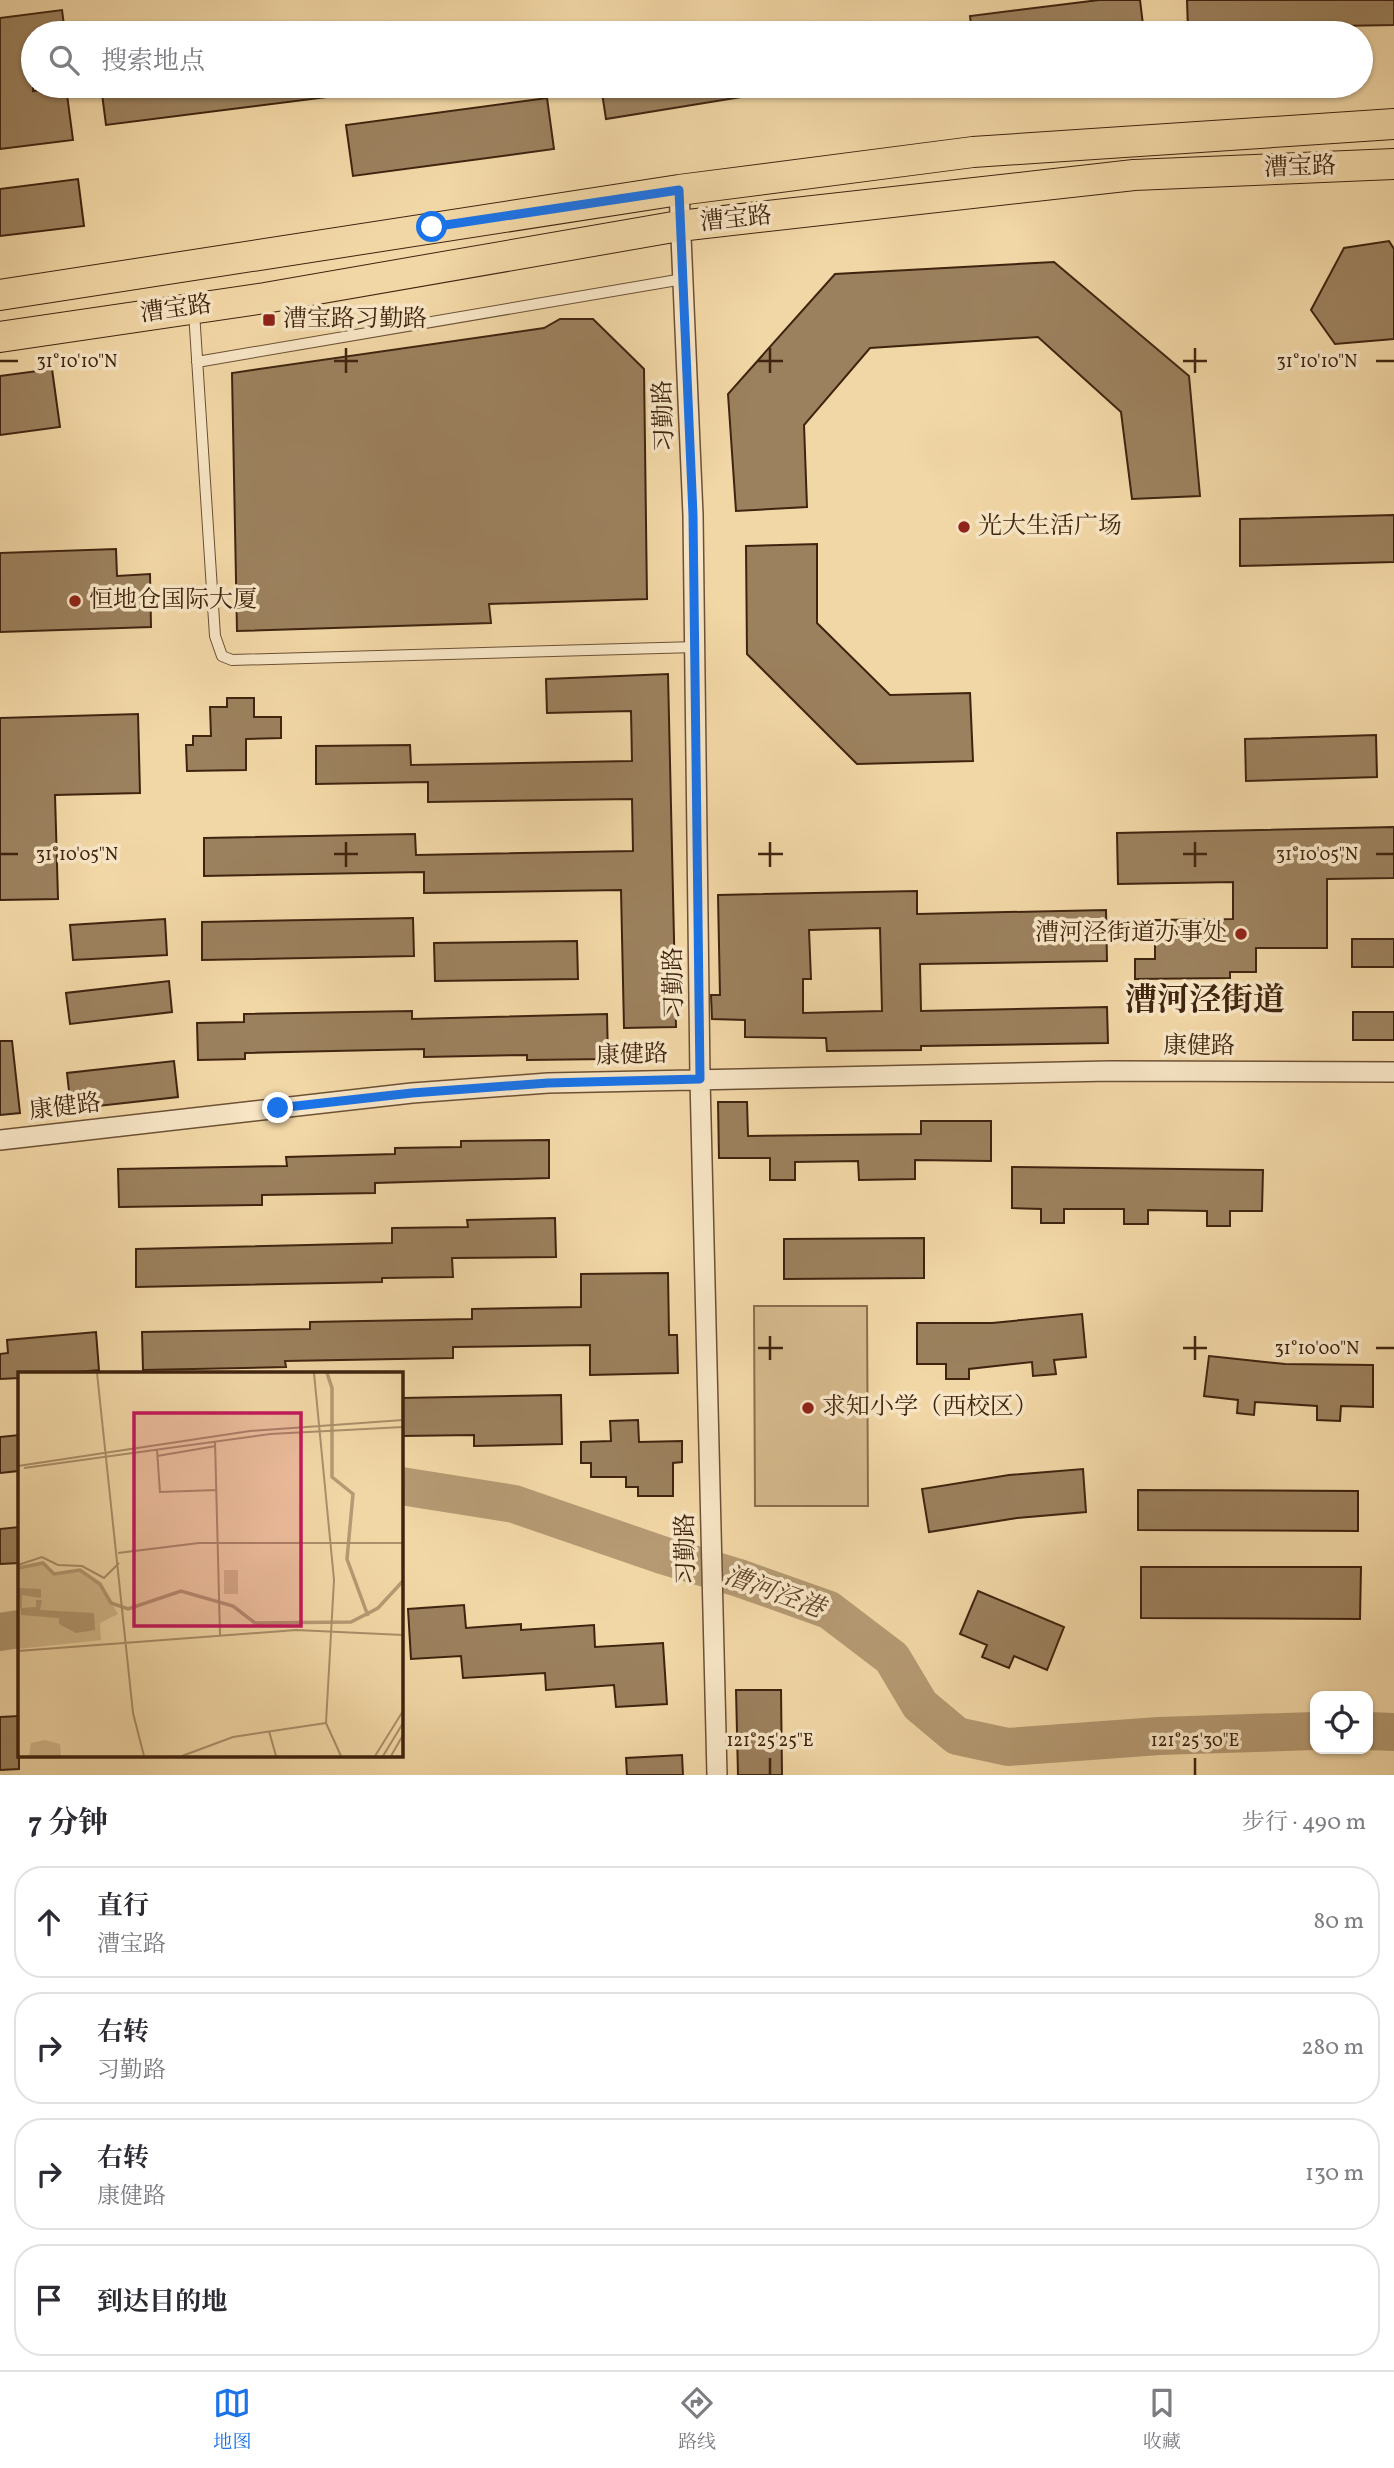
<!DOCTYPE html>
<html lang="zh">
<head>
<meta charset="utf-8">
<style>
	body { margin:0; font-family:Vollkorn,"Noto Serif SC",serif; background:#f7f7f7; color:#2b2b33 }
	.controls { position:absolute; right:21px; bottom:21px; display:grid; overflow:hidden; border-radius:14px; box-shadow:0 2px 5px #0004 }
	.controls button { width:63px; height:63px; display:grid; place-items:center; padding:0; border:0; border-bottom:2px solid #e1e1e2; background:#fff; color:#2b2b33; font:35px sans-serif }
	.stop { position:absolute; width:21px; height:21px; margin:-16px; border:5px solid #1a73e8; border-radius:50%; background:#fff }
	.stop.end { background:#1a73e8; border-color:#fff; box-shadow:0 2px 7px #0008 }
	.list { margin:0; padding:0; list-style:none }
	h2 { display:flex; justify-content:space-between; align-items:center; height:91px; margin:0; padding:0 28px; font-size:30px }
	h2 small { font-size:23px; font-weight:400; color:#7c7c81 }
	.list li { display:grid; grid-template-columns:46px 1fr auto; gap:21px; align-items:center; box-sizing:border-box; height:112px; margin:0 14px 14px; padding:0 14px; border:2px solid #e1e1e2; border-radius:28px }
	.list b { display:block; font-size:26px; white-space:nowrap }
	.list p { margin:0; font-size:23px; white-space:nowrap; color:#7c7c81 }
	.list em { font-size:23px; font-style:normal; color:#7c7c81 }
	.icon { flex:none; width:38px; height:38px; fill:none; stroke:currentColor; stroke-width:2; stroke-linecap:round; stroke-linejoin:round }
	.map { position:relative; flex:none; width:1394px; height:1775px; overflow:hidden }
	.search { position:absolute; background:#fff; box-shadow:0 2px 5px #0004; left:21px; right:21px; top:21px; height:77px; display:flex; align-items:center; gap:18px; box-sizing:border-box; padding:0 24px; border-radius:38px; color:#7c7c81; font-size:26px }
	.sheet { height:595px; background:#fff }
	nav { display:flex; justify-content:space-around; align-items:center; box-sizing:border-box; height:98px; border-top:2px solid #e1e1e2; background:#fff; font-size:19px; color:#7c7c81 }
	nav a { display:grid; justify-items:center; gap:4px }
	nav .on { color:#1a73e8 }
	.map>svg:first-child { display:block }
	.green { fill:#d4b98c; stroke:#8a6e4e; stroke-width:2 }
	.lines { fill:none; stroke-linecap:round; stroke-linejoin:round }
	.river { stroke:#b59a73; stroke-width:38 }
	.building { fill:#9c815e; stroke:#3f240f; stroke-width:2; fill-rule:evenodd }
	.service-casing { stroke:#6c5135; stroke-width:12 }
	.minor-casing { stroke:#6c5135; stroke-width:22 }
	.primary-casing { stroke:#3f240f; stroke-width:32 }
	.service { stroke:#f7e5c5; stroke-width:10 }
	.minor { stroke:#f7e5c5; stroke-width:19 }
	.primary { stroke:#f2d7a6; stroke-width:30 }
	.route { stroke:#1a73e8; stroke-width:9 }
	.ticks { fill:none; stroke:#3f240f; stroke-width:2.5 }
	.poi-dot { fill:#8f2418; stroke:#f7e5c5; stroke-width:2.5 }
	.labels { text-anchor:middle; dominant-baseline:central; stroke-width:7; stroke-linejoin:round; paint-order:stroke }
	.street-label { font-size:24px; fill:#3f240f; stroke:#f7e5c5 }
	.poi-label { font-size:24px; fill:#3f240f; stroke:#f7e5c5; text-anchor:start }
	.water-label { font-size:26px; font-style:italic; fill:#62472d; stroke:#f7e5c5 }
	.district-label { font-size:32px; font-weight:bold; fill:#3f240f; stroke:#f7e5c5 }
	.inset-river { fill:none; stroke:#b59a73; stroke-width:3.5 }
	.inset-road { fill:none; stroke:#aa8f6a; stroke-width:2 }
	.view { fill:#c2185b; fill-opacity:0.15; stroke:#c2185b; stroke-width:3.5 }
	.inset-edge { fill:none; stroke:#3f240f; stroke-width:3.5 }
	.ticks-label { font-size:18px; text-anchor:middle; fill:#3f240f; stroke:#f7e5c5; stroke-width:7; stroke-linejoin:round; paint-order:stroke }
</style>
</head>
<body>
<div class="map">
<svg width="1394" height="1775" viewBox="0 0 1394 1775">
	<rect width="100%" height="100%" fill="#f2d7a6"/>
	<filter id="stains"><feTurbulence type="fractalNoise" baseFrequency=".00286" numOctaves="4"/><feColorMatrix values="0 0 0 0 .2 0 0 0 0 .09 0 0 0 0 .02 0 0 0 .5 -.17"/></filter>
	<radialGradient id="worn" r=".72"><stop offset=".6" stop-color="#630" stop-opacity="0"/><stop offset="1" stop-color="#630" stop-opacity=".3"/></radialGradient>
	<!-- green -->
	<path class="green" d="M754,1306h113l1,200h-113z"/>
	<g class="lines">
		<!-- river -->
		<path class="river" d="M401,1486l113,18 148,51 77,23 90,32 63,48 28,47 37,31 51,11 151,-11 156,-5
			M0,1632l19,-3
			M1368,1731l26,1"/>
	</g>
	<!-- building -->
	<path class="building" d="M1099,0h41l4,33h-172l-2,-17z
		M1187,0h207v25l-56,1v7h-29v-6l-58,1v5h-28v-4l-35,1z
		M62,10l3,23h-32v58l33,-4 7,53 -73,9v-131z
		M101,86h226l1,11 -222,28z
		M601,86h152l1,9 -148,24z
		M547,98l7,51 -201,27 -7,-51z
		M78,179l6,47 -84,10v-47z
		M1389,241l5,8v90l-59,5 -24,-34 33,-62z
		M1054,262l135,114 11,120 -68,3 -11,-87 -83,-75 -168,11 -66,77 3,82 -71,4 -8,-117 107,-120z
		M560,319h33l51,50 3,230 -158,5 2,19 -254,8 -5,-258 312,-45z
		M52,369l8,58 -60,8v-59z
		M1394,515v47l-154,4v-47z
		M817,544v79l73,72 80,-2 3,68 -116,3 -110,-110 -1,-108z
		M116,549l1,27 33,-2 1,53 -151,5v-79z
		M668,674l8,353 -52,1 -3,-138 -197,3v-21l-220,4v-38l211,-4 1,21 217,-4 -1,-52 -204,3v-20l-112,2v-38l94,-1 1,20 221,-4 -1,-50 -84,2 -1,-34z
		M227,698h27v19h27v21l-35,1v31l-59,1 -1,-26h7v-9h18l-1,-29h17z
		M138,714l2,79 -85,2 3,104 -58,1v-182z
		M1376,735l1,42 -131,4 -1,-42z
		M1394,827v51l-67,1v69h-71v24h-26v6l-95,1v-20h20v-39l78,-1v-37l-115,2 -1,-51z
		M917,891v23l189,-4 1,51 -187,3 1,47 186,-4 1,36 -187,3v4l-94,1 -1,-13 -81,-1v-17l-33,-1 -1,-24h9l-2,-100zM880,928l2,83 -79,2v-34h8l-2,-49z
		M413,918l1,38 -212,4v-38z
		M165,919l2,36 -94,5 -3,-35z
		M1352,939h42v28h-42z
		M577,941l1,38 -143,2 -1,-38z
		M169,981l3,31 -102,12 -4,-31z
		M412,1011v8l195,-5 1,45 -81,1v-5l-103,2v-8l-179,4v6l-47,1 -1,-37 47,-1v-8z
		M1353,1012h41v28h-41z
		M0,1041h12l8,72 -20,2z
		M174,1061l4,36 -107,12 -4,-36z
		M718,1102h29l1,34 173,-2v-13h70v40l-76,-1v19l-56,1 -1,-19 -63,1v18h-25v-22h-51z
		M549,1140v38l-174,5v10l-113,2v10l-143,2 -1,-38 169,-3 -1,-9 109,-3v-6l66,-1v-6z
		M1012,1167l251,3 -1,41h-32v15h-23v-15l-59,-1v14h-24v-15h-60v14h-23v-14l-29,-1z
		M555,1218l1,39 -104,1 1,19 -71,1v4l-246,5v-38l256,-6v-15l76,-1 -1,-7z
		M924,1238v40l-140,1v-40z
		M668,1273l1,62h8l1,38 -88,2v-30l-137,2v11l-168,3 1,6 -143,3 -1,-38 168,-3v-7l162,-3v-10l109,-2v-33z
		M1082,1314l4,43 -32,3 2,14 -23,2 -1,-14 -63,7v10h-23v-15h-29v-41h75z
		M96,1332l3,38 -42,4h-38v4l-19,1v-25l8,-1 -1,-13z
		M1209,1356l76,8 88,1v42l-32,-1 -1,15 -23,-1v-14l-62,-4 -1,13 -17,-2 1,-13 -34,-4z
		M561,1395l1,49 -88,2v-11l-73,1v-38z
		M638,1420l1,22 43,-1v21l-9,1v33h-35v-9h-12v-10h-35v-14h-10v-21l30,-1 -1,-20z
		M19,1435l-1,36 -18,2v-36z
		M1083,1469l3,43 -69,6 -88,14 -7,-43 87,-14z
		M1138,1490l220,1v40l-220,-1z
		M19,1527v36l-19,1v-35z
		M1141,1567h220l-1,52 -219,-1z
		M978,1591l86,36 -17,43 -33,-14 -5,12 -27,-11 5,-12 -27,-11z
		M464,1605l2,23 55,-4v6l73,-5 1,22 68,-4 4,61 -51,3 -2,-22 -68,5 -1,-17 -82,5 -2,-22 -50,3 -3,-50z
		M736,1690h45l1,85h-44z
		M19,1716v53l-19,1v-53z
		M682,1755l1,20h-56l-1,-17z"/>
	<g class="lines">
		<defs>
			<path id="service" d="M194,312l21,324 7,20 10,4 464,-13
				M197,362l486,-83"/>
			<path id="minor" d="M679,190l14,325 7,564 17,696
				M0,1140l412,-47 136,-10 562,-12 284,1"/>
			<path id="primary" d="M0,295l679,-105 294,-38 421,-28
				M0,337l265,-39 414,-72 455,-51 260,-11"/>
		</defs>
		<!-- service casing -->
		<use href="#service" class="service-casing"/>
		<!-- minor casing -->
		<use href="#minor" class="minor-casing"/>
		<!-- primary casing -->
		<use href="#primary" class="primary-casing"/>
		<!-- service -->
		<use href="#service" class="service"/>
		<!-- minor -->
		<use href="#minor" class="minor"/>
		<!-- primary -->
		<use href="#primary" class="primary"/>
	</g>
	<g class="lines">
		<!-- route -->
		<path class="route" d="M278,1108l134,-15 136,-10 152,-4 -7,-564 -14,-325 -247,37"/>
	</g>
	<!-- ticks -->
	<path class="ticks" d="M346,348v25M770,348v25M1195,348v25M0,361h18M334,361h24M758,361h25M1183,361h24M1376,361h18M346,842v25M770,842v25M1195,842v25M0,854h18M334,854h24M758,854h25M1183,854h24M1376,854h18M770,1336v24M1195,1336v24M758,1348h25M1183,1348h24M1376,1348h18M770,1758v17M1195,1758v17"/>
	<!-- markers -->
	<g class="poi-dot">
		<rect x="262" y="313" width="14" height="14" rx="3.5"/>
		<circle cx="964" cy="527" r="7"/>
		<circle cx="75" cy="601" r="7"/>
		<circle cx="1241" cy="934" r="7"/>
		<circle cx="808" cy="1408" r="7"/>
	</g>
	<g class="labels">
		<!-- street labels -->
		<g class="street-label">
			<text transform="translate(1300 168) rotate(-2)">漕宝路</text>
			<text transform="translate(736 220) rotate(-6)">漕宝路</text>
			<text transform="translate(176 310) rotate(-8)">漕宝路</text>
			<text transform="translate(665 416) rotate(-92)">习勤路</text>
			<text transform="translate(675 983) rotate(-91)">习勤路</text>
			<text x="1199" y="1047">康健路</text>
			<text transform="translate(632 1056) rotate(-2)">康健路</text>
			<text transform="translate(65 1108) rotate(-7)">康健路</text>
			<text transform="translate(687 1549) rotate(-91)">习勤路</text>
		</g>
		<!-- poi labels -->
		<g class="poi-label">
			<text x="283" y="320">漕宝路习勤路</text>
			<text x="978" y="527">光大生活广场</text>
			<text x="89" y="601">恒地仓国际大厦</text>
			<text x="1227" y="934" text-anchor="end">漕河泾街道办事处</text>
			<text x="822" y="1408">求知小学（西校区）</text>
		</g>
		<!-- water labels -->
		<g class="water-label">
			<text transform="translate(774 1593) rotate(20)">漕河泾港</text>
		</g>
		<!-- district labels -->
		<g class="district-label">
			<text x="1205" y="1002">漕河泾街道</text>
		</g>
	</g>
	<!-- overview -->
	<g transform="translate(18 1372)">
		<rect width="385" height="385" fill="#f2d7a6"/>
		<path d="M15,191h10l11,11 26,-4 20,14 18,30 -18,9 1,17 -83,9v-81zM206,198h14v24h-14zM27,368l15,4 1,12h-32l2,-13z" fill="#d4b98c"/>
		<path d="M0,216l23,1v9l-19,-3v13l14,-1v-7h6l-2,10 54,3 1,17 -19,3 -17,-9v-6l-38,-3z" fill="#b59a73"/>
		<path class="inset-river" d="M309,1l5,15v89l21,17 -6,65 21,57M0,196l25,-5 11,11 26,-4 20,14 11,19 17,6 53,-18 52,15 22,17 96,-1 27,-14 25,-27"/>
		<path class="inset-road" d="M79,1l36,340 11,43M296,1l20,207 -8,143 15,33M197,69l5,194M139,78l3,42 57,-2M139,84l59,-10M0,94l232,-35 153,-11M6,96l246,-34 133,-7M100,181l81,-10h204M0,193l24,-8 16,8 24,1 22,12 15,-15M0,279l278,-21 107,5M251,359l7,25M164,384l51,-19 93,-14M357,384l28,-45M365,384l20,-33M373,384l12,-21"/>
		<path class="view" d="M116,41h167v213h-167z"/>
		<rect width="385" height="385" class="inset-edge"/>
	</g>
	<g class="ticks-label">
		<text x="77" y="367">31°10'10"N</text>
		<text x="1317" y="367">31°10'10"N</text>
		<text x="77" y="860">31°10'05"N</text>
		<text x="1317" y="860">31°10'05"N</text>
		<text x="1317" y="1354">31°10'00"N</text>
		<text x="770" y="1746">121°25'25"E</text>
		<text x="1195" y="1746">121°25'30"E</text>
	</g>
	<rect width="100%" height="100%" filter="url(#stains)"/>
	<rect width="100%" height="100%" fill="url(#worn)"/>
</svg>
<div class="controls">
<button><svg class="icon" aria-label="locate" viewBox="0 0 24 24"><circle cx="12" cy="12" r="6"/><path d="M12 2v4M12 18v4M2 12h4M18 12h4"/></svg></button>
</div>
<div class="stop" style="left:432px;top:227px"></div>
<div class="stop end" style="left:278px;top:1108px"></div>
<div class="search"><svg class="icon" aria-label="search" viewBox="0 0 24 24"><circle cx="10" cy="10" r="6"/><path d="M15 15l6 6"/></svg>搜索地点</div>
</div>
<section class="sheet">
<h2>7 分钟<small>步行 · 490 m</small></h2>
<ul class="list">
<li><svg class="icon" aria-label="ahead" viewBox="0 0 24 24"><path d="M12 20V5M6 11l6-6 6 6"/></svg><div><b>直行</b><p>漕宝路</p></div><em>80 m</em></li>
<li><svg class="icon" aria-label="right" viewBox="0 0 24 24"><path d="M7 20v-9h11M14 6l5 5-5 5"/></svg><div><b>右转</b><p>习勤路</p></div><em>280 m</em></li>
<li><svg class="icon" aria-label="right" viewBox="0 0 24 24"><path d="M7 20v-9h11M14 6l5 5-5 5"/></svg><div><b>右转</b><p>康健路</p></div><em>130 m</em></li>
<li><svg class="icon" aria-label="arrive" viewBox="0 0 24 24"><path d="M6 21V4h12l-3 4 3 4H6"/></svg><div><b>到达目的地</b></div></li>
</ul>
</section>
<nav>
<a class="on"><svg class="icon" aria-label="map" viewBox="0 0 24 24"><path d="M3 6l6-2 6 2 6-2v14l-6 2-6-2-6 2zM9 4v14M15 6v14"/></svg>地图</a>
<a><svg class="icon" aria-label="directions" viewBox="0 0 24 24"><path d="M12 3l9 9-9 9-9-9zM9 14v-3h6M13 9l2 2-2 2"/></svg>路线</a>
<a><svg class="icon" aria-label="saved" viewBox="0 0 24 24"><path d="M7 4h10v16l-5-4-5 4z"/></svg>收藏</a>
</nav>
</body>
</html>
